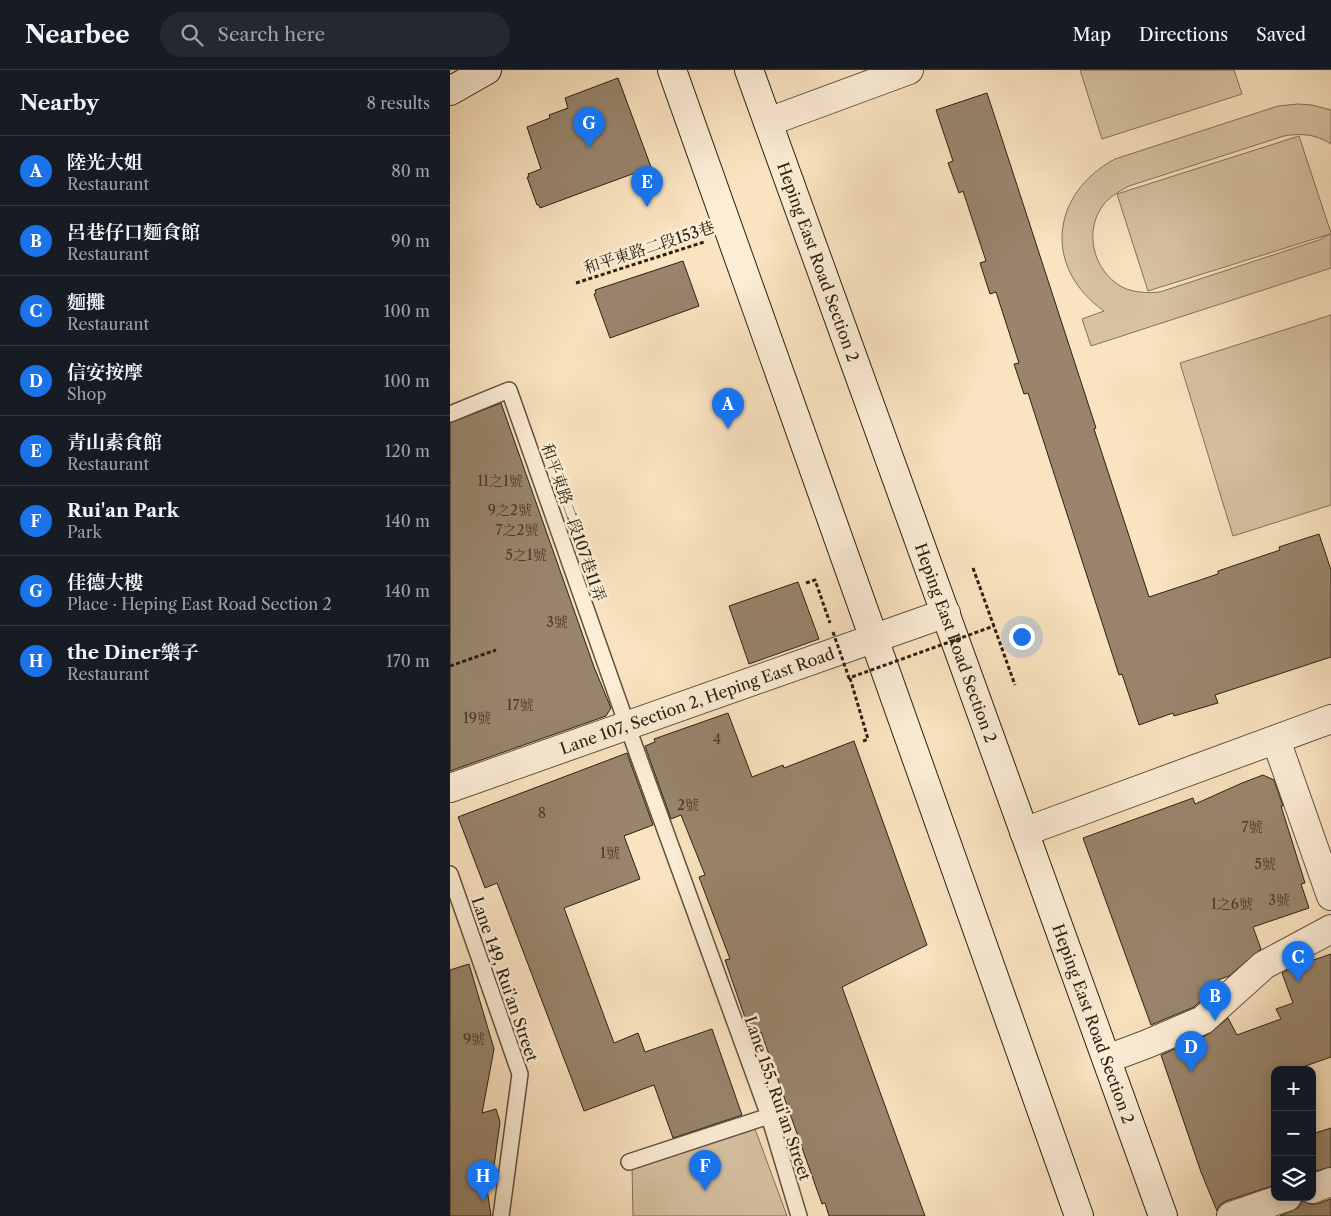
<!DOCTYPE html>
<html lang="en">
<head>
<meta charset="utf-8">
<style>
	body { margin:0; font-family:"Libre Caslon Text","Noto Serif TC",serif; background:#242831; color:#f1f3f6 }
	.controls { position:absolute; right:15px; bottom:15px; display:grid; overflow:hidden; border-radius:10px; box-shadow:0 2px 12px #0003 }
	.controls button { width:45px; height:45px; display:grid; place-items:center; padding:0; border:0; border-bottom:1px solid #363941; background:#171b24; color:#f1f3f6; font:25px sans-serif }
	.you { position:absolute; left:571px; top:566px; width:18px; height:18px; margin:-12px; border:4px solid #fff; border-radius:50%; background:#1a73e8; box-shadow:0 0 0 8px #1a73e833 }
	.badge { display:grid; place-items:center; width:32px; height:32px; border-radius:50%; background:#1a73e8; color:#fff; font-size:16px; font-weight:700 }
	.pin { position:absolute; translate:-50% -41px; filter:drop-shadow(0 1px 2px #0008) }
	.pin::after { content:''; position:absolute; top:26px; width:18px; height:15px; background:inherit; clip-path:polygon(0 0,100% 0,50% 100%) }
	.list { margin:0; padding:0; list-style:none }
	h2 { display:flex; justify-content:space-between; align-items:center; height:65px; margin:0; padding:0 20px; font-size:21px }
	h2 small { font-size:16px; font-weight:400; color:#9ea1a6 }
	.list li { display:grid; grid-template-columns:32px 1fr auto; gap:15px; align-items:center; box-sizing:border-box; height:70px; padding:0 20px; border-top:1px solid #363941 }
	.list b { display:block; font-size:19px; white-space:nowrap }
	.list p { margin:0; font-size:16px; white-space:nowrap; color:#9ea1a6 }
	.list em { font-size:16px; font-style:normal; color:#9ea1a6 }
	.icon { flex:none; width:28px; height:28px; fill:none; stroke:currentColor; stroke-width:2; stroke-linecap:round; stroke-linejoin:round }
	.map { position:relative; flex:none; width:881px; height:1146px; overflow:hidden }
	header { display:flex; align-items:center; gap:30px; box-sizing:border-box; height:70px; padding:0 25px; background:#171b24; border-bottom:1px solid #363941 }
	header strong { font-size:24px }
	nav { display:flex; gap:28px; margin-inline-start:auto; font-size:18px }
	.search { width:350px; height:45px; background:#242831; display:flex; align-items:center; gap:12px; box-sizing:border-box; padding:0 18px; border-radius:28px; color:#9ea1a6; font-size:19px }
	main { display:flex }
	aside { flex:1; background:#171b24 }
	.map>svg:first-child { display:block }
	.green { fill:#d7c2a2; stroke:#82715a }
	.building { fill:#98856c; stroke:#2d2012 }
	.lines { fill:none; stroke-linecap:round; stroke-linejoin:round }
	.lane-casing { stroke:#60513e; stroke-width:18 }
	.street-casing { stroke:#60513e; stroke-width:30 }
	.secondary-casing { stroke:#2d2012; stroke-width:30 }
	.path { stroke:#2d2012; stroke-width:3; stroke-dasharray:4 2.5; stroke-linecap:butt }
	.lane { stroke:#fcedd6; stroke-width:15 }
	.street { stroke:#fcedd6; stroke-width:28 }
	.secondary { stroke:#fcedd6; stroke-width:28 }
	.path-bridge { stroke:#2d2012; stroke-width:3; stroke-dasharray:4 2.5; stroke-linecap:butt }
	.labels { text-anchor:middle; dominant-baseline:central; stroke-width:5; stroke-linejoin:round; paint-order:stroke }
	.number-label { font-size:14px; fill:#483928 }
	.street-label { font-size:16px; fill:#2d2012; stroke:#fcedd6 }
</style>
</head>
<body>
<header>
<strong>Nearbee</strong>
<div class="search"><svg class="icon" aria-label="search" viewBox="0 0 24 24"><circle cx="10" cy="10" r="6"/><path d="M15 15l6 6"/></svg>Search here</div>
<nav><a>Map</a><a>Directions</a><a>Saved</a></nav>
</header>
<main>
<aside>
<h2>Nearby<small>8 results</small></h2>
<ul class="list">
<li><span class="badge">A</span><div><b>陸光大姐</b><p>Restaurant</p></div><em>80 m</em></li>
<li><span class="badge">B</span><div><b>呂巷仔口麵食館</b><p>Restaurant</p></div><em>90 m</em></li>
<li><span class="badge">C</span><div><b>麵攤</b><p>Restaurant</p></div><em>100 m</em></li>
<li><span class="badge">D</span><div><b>信安按摩</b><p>Shop</p></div><em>100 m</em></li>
<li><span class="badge">E</span><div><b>青山素食館</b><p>Restaurant</p></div><em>120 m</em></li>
<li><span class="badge">F</span><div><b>Rui'an Park</b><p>Park</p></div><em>140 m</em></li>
<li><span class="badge">G</span><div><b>佳德大樓</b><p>Place · Heping East Road Section 2</p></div><em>140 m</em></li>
<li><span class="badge">H</span><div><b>the Diner樂子</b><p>Restaurant</p></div><em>170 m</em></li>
</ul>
</aside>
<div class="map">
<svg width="881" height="1146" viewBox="0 0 881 1146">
	<rect width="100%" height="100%" fill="#fae3c0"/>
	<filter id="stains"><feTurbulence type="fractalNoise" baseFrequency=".004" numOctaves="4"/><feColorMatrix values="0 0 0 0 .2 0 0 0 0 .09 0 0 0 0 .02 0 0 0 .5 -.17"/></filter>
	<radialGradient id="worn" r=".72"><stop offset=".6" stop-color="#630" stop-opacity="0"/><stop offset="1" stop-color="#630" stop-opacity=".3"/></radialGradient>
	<!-- green -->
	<path class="green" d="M630,0h154l8,24 -140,45z
		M848,34l14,1 19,5v34c-15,-10 -30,-11 -47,-8l-155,50c-9,5 -18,10 -25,18 -21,26 -11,67 18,83 12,6 25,6 38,5l159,-52 11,-6 -182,57 -31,-97 182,-58 32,97v35l-240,78 -9,-27 22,-8c-61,-43 -54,-117 11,-152l163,-53z
		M881,245v190l-98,31 -53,-173z
		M305,1059l32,87h-154l-1,-50z"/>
	<!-- building -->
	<path class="building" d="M168,8l33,89 -111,41 -1,-3h-2l-10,-28h2l-1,-3 13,-5 -14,-42 23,-9 -1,-3 19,-7 -3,-10z
		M537,23l109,335 -2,1 55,168 69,-23v-3l62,-21 -1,-3 40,-13 12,36v87l-116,38 3,8 -44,13 -1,-3 -34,12 -17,-51 -3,1 -91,-282 -4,1 -10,-30 5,-1 -23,-71 -6,2 -10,-31 6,-2 -23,-70 -4,2 -11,-30 5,-2 -17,-51z
		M233,191l16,45 -89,32 -16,-44 2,-1 -1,-3z
		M51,333l93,264 17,41 -5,8 -156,55v-348z
		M348,512l21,57 -70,25 -20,-58z
		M278,643l24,64 31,-12 1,3 70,-27 73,204 -85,42 83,229h-96l-4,-13 -3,1 -61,-172 -10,3 -26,-75 5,-1 -31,-82 6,-2 -24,-60 -10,4 -26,-73 10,-4 -1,-3z
		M177,683l26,72 -29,11 16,43 -76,29 50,135 24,-10 7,19 67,-23 30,86 -69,23 -19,-53 -70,26 -87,-228 -12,5 -27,-71z
		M813,705l11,5 9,26h-2l24,77 -4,1 8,24 -56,19 8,22 -32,27 -11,4 2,4 -26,23 -43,18 -68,-187 110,-40 2,6 47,-21z
		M881,884v103l-37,13h-19v115l-49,16 -6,4 -3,6 -16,-39 -40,-117 48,-21 19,-16 9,17 44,-16 -5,-10 17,-6 -11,-30 14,-7z
		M19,894l25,85 -12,64 14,-4 4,13 -7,51 -8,2 6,41h-41v-246z
		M881,1058v39l-19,5v-38z
		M881,1129v17h-51l18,-8 4,-7 8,3h7z"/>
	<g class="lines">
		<defs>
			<path id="lane" d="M0,344l59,-24 118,335 142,391 30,100
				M0,804l70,200 -19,142
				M179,1092l140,-46"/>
			<g id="street">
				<path d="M318,52l141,-52"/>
				<path d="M826,670l55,156"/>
				<path id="s1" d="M0,718l496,-175"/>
				<path d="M574,762l307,-113"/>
				<path d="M657,989l40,-15 56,-24 61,-55 67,-36"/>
				<path d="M862,1119l19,-7"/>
				<path d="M781,1146l56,-19"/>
			</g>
			<g id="secondary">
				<path d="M222,0l407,1146"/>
				<path id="s2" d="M299,0l414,1146"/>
				<path d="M0,21l37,-21"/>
			</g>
		</defs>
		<!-- lane casing -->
		<use href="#lane" class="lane-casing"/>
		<!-- street casing -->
		<use href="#street" class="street-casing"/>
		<!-- secondary casing -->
		<use href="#secondary" class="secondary-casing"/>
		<!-- path -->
		<path class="path" d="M126,213l128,-41
			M523,498l42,117
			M356,513l9,-3 15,43
			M0,596l46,-16
			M400,608l18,61 -7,3"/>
		<!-- lane -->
		<use href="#lane" class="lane"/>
		<!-- street -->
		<use href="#street" class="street"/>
		<!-- secondary -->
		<use href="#secondary" class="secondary"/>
		<!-- path-bridge -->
		<path class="path-bridge" d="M383,562l16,46 145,-52"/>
	</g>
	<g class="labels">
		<!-- number labels -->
		<g class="number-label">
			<text x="50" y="411">11之1號</text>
			<text x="60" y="440">9之2號</text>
			<text x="67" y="460">7之2號</text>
			<text x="76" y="485">5之1號</text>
			<text x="107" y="552">3號</text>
			<text x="70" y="635">17號</text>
			<text x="27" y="648">19號</text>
			<text x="267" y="669">4</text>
			<text x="238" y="735">2號</text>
			<text x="92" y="743">8</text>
			<text x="802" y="757">7號</text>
			<text x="160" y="783">1號</text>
			<text x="815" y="794">5號</text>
			<text x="829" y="830">3號</text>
			<text x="782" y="834">1之6號</text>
			<text x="24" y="969">9號</text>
		</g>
		<!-- street labels -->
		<g class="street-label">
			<text transform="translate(199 177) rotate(-18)">和平東路二段153巷</text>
			<text stroke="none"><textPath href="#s2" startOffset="204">Heping East Road Section 2</textPath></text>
			<text transform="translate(124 452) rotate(71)">和平東路二段107巷11弄</text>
			<text stroke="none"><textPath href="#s2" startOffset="609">Heping East Road Section 2</textPath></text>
			<text stroke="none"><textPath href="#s1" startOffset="262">Lane 107, Section 2, Heping East Road</textPath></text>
			<text transform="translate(55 909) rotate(71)">Lane 149, Rui'an Street</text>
			<text stroke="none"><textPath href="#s2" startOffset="1014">Heping East Road Section 2</textPath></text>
			<text transform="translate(328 1028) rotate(71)">Lane 155, Rui'an Street</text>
		</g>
	</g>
	<rect width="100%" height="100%" filter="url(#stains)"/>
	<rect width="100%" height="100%" fill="url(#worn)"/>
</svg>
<div class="controls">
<button>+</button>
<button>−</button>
<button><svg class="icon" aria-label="layers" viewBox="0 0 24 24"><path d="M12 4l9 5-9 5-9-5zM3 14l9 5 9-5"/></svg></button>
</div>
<div class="you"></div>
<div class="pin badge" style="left:278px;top:359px">A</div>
<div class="pin badge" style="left:765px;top:951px">B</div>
<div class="pin badge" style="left:848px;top:912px">C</div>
<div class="pin badge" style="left:741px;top:1002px">D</div>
<div class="pin badge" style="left:197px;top:137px">E</div>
<div class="pin badge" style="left:255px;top:1121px">F</div>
<div class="pin badge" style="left:139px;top:78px">G</div>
<div class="pin badge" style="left:33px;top:1131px">H</div>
</div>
</main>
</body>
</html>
